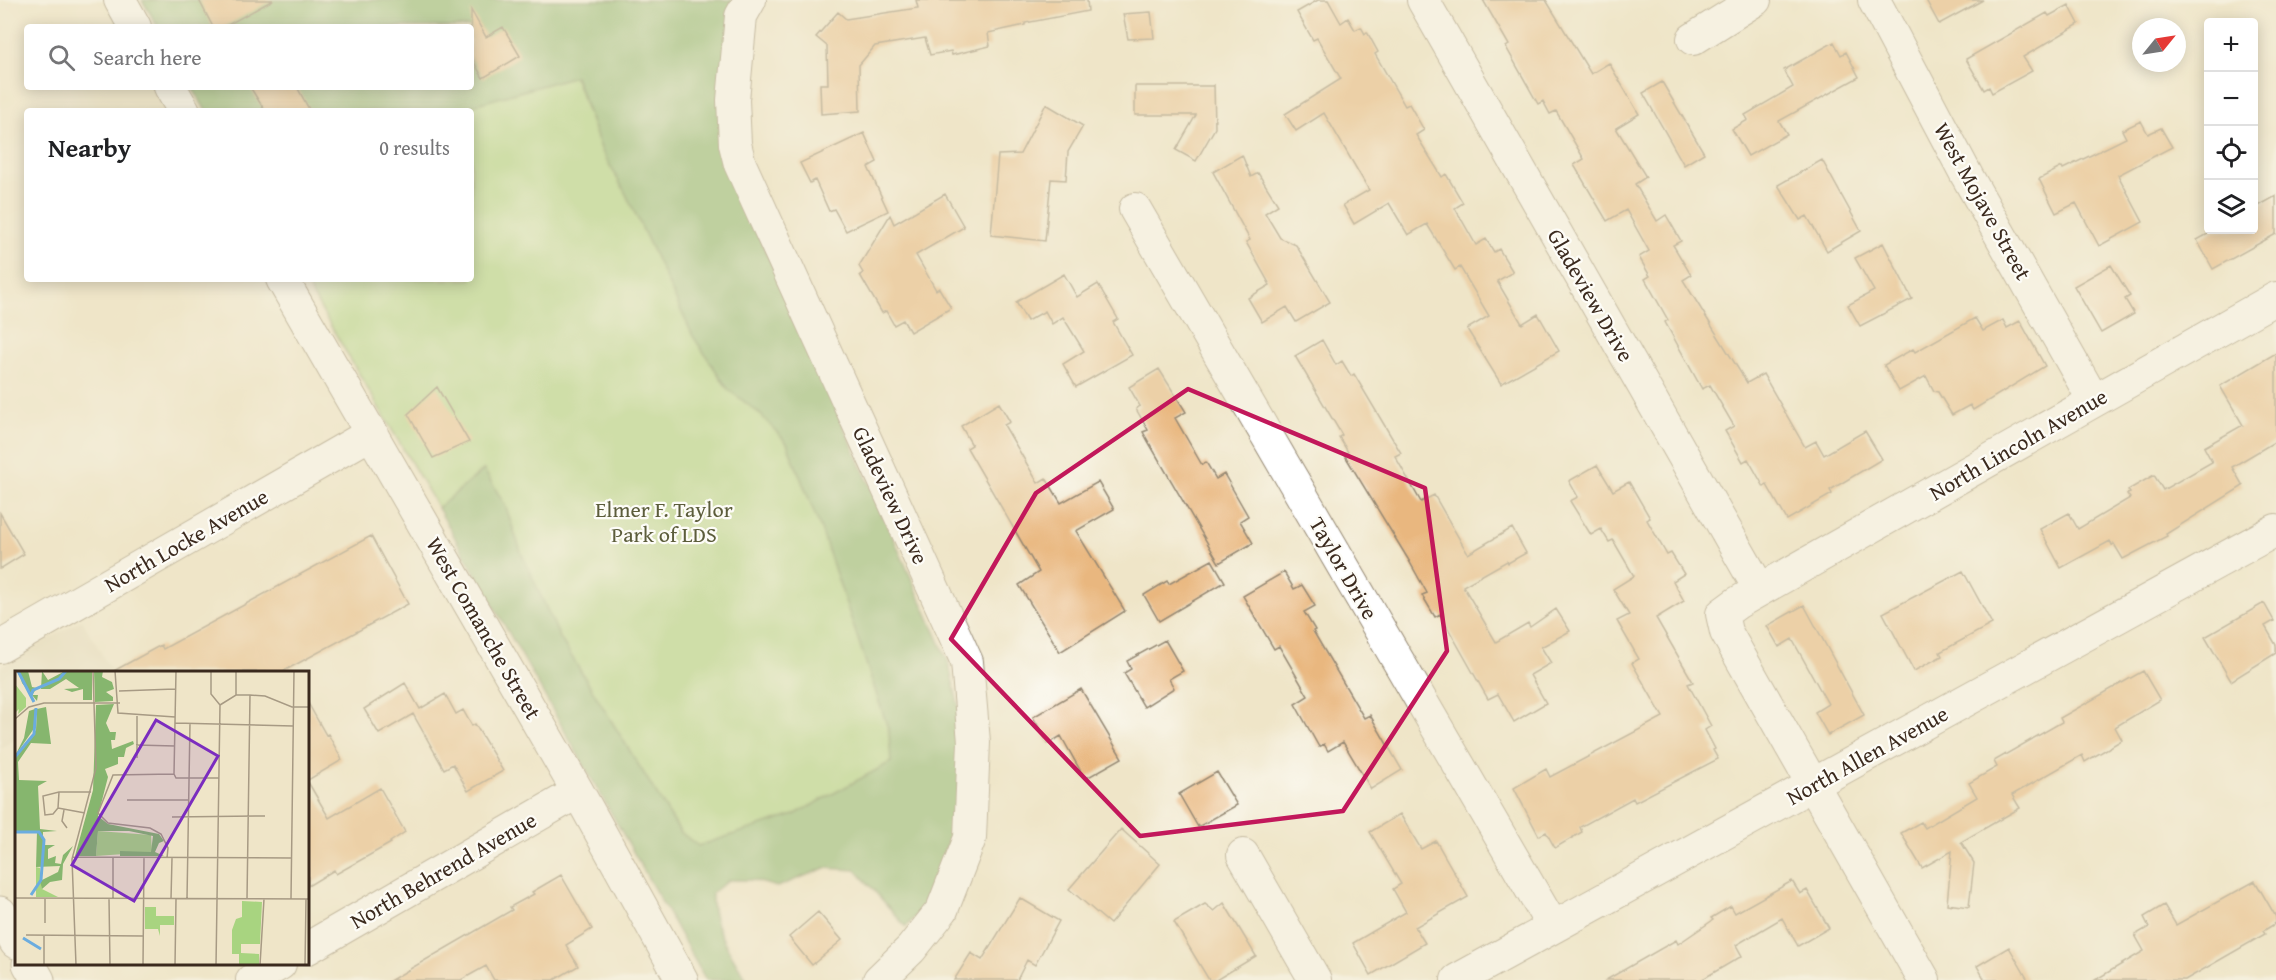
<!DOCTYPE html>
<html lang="en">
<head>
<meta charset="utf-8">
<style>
	body { margin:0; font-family:"Gentium Book Plus",serif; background:#f6f6f6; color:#202124 }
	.controls { position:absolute; right:18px; top:18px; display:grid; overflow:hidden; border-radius:6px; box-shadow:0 3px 15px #0003 }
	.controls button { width:54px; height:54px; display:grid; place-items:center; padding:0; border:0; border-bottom:2px solid #e0e0e0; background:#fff; color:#202124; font:30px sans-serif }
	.compass { position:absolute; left:2132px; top:18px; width:54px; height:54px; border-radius:50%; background:#fff; box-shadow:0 3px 15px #0003; rotate:60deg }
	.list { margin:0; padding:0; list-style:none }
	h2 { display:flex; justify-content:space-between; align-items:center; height:78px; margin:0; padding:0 24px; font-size:26px }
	h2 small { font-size:20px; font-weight:400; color:#757577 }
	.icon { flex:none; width:33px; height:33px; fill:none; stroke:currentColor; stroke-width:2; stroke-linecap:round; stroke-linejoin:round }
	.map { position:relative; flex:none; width:2276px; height:980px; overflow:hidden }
	.search { position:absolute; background:#fff; box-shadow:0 3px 15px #0003; left:24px; top:24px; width:450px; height:66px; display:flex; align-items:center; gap:15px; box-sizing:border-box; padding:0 21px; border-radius:6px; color:#757577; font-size:22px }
	.panel { position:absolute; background:#fff; box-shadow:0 3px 15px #0003; left:24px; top:108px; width:450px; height:174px; border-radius:6px }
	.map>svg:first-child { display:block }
	.built { fill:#e1d7b7 }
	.green { fill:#a8d480; stroke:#727f4f; stroke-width:1.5 }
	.forest { fill:#86b66e; stroke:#607046; stroke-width:1.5 }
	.building { fill:#e9b77f }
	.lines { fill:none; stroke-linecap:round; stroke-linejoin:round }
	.minor-casing { stroke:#958873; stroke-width:34 }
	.secondary-casing { stroke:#958873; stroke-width:35 }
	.minor { stroke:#fff; stroke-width:32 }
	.secondary { stroke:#fff; stroke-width:33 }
	.marked { fill:none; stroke:#c2185b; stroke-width:4.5; stroke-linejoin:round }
	.labels { text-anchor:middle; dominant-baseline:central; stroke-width:4.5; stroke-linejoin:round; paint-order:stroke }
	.street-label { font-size:22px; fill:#3b2a1e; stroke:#fdfcf7 }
	.park-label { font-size:22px; fill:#5c5d3b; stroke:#fdfcf7 }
	.inset-river { fill:none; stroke:#6bacdf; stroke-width:3 }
	.inset-road { fill:none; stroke:#a79a84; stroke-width:1.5 }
	.view { fill:#7b2cbf; fill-opacity:0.15; stroke:#7b2cbf; stroke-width:3 }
	.inset-edge { fill:none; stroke:#3b2a1e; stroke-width:3 }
</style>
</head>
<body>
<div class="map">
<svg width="2276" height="980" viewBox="0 0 2276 980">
	<rect width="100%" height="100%" fill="#fdfcf7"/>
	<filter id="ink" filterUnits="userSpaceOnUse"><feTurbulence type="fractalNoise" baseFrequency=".0167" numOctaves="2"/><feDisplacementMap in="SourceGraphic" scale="12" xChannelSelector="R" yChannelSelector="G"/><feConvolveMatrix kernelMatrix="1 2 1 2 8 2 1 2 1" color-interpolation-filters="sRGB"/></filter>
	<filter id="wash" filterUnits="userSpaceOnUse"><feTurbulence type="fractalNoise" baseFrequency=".008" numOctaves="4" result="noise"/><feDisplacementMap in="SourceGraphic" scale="24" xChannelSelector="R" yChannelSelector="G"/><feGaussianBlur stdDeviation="1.35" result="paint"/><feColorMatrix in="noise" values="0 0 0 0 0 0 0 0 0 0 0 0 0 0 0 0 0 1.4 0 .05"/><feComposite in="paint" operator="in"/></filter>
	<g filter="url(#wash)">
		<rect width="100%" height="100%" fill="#efe5c8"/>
		<!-- built -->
		<path class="built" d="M82,620l30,52h-96v67l-16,10v-82z"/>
		<!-- green -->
		<path class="green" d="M574,76l28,75 24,43 67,142 35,53 31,24 28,30 35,89 67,199 3,31 -98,53 -96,31 -18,-14 -120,-194 -38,-83 -17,-50 -22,-35 -45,38 -135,-229h168v-168h-19z"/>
		<!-- forest -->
		<path class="forest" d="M142,0h590l2,180 214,481 16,68 -6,76 -17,71 -10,23 -25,28 -50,-57 -31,-2 -48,19 -25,-7h-23l-17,13c-2,32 19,61 35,87h-41l-268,-472 46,-38 21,35 17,50 38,83 120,194 18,14 96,-31 97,-53 -2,-31 -67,-199 -35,-89 -28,-30 -31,-24 -35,-53 -67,-142 -24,-43 -27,-75 -123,35h-246l-14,-24h279v-60h-313z"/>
		<g id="blocks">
			<!-- building -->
			<path class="building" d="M199,0h74l-49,27h-11z
				M916,0h171l1,11 -63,12v2l-37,8 2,13 -38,9 -1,-4 -21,4 -5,-17 -50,8 -16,19 1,46 -39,3 -1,-30h8l-1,-38 -11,-9 22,-25 8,7 72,-11z
				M1318,0h10l13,23 7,-5 7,12 6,-3 4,7 2,-2 11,20 -3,2 30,52 4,-2 15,26 -8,5 26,42 4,-3 17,29 -8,5 21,37 10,-6 8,13 5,-3 14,23 -16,9 25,43 16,-10 21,37 -58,33 -34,-55 22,-13 -29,-49 -5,3 -28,-46 -19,11 -19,-32 -35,21 -11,-19 26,-15 -45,-77 -28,18 -11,-17 56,-35 -24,-41 -4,2 -16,-28z
				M1483,0h63l45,74 18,-11 30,51 -23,14 30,49 -11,7 22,37 9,-6 15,26 -8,4 18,30 -8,5 64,103 16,-9 42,73 11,-6 8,14 41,-24 17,28 -52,31 2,4 -45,26 -20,-35 -3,2 -16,-28 -5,3 -18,-31 9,-5 -24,-41 -8,4 -37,-67 3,-2 -23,-41 5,-3 -11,-19 10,-6 -23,-41 -19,11 -33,-56 10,-6 -28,-48 -6,3 -7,-13 -5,3 -32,-57 3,-2z
				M1926,0h57l-44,24z
				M2069,5l10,19 -56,33 9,14 -40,22 -3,-6 -5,3 -18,-31 81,-46 2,3z
				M471,10l15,27 17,-10 17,29 -37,22 -12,-21z
				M1151,12l3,26 -26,1 -5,-25z
				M1834,42l7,13 5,-3 13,25 -80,44 8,13 -39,22 -16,-27 16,-9 -3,-5 48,-28 -9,-17z
				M1662,82l42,71 -20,12 -41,-72z
				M1214,84l1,44 -19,33 -20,-11 20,-35h-61v-29h78z
				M250,87h47l13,24h-45z
				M1046,104l37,22 -15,26 -2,28 -15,-1 -6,62 -54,-6 7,-80 22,-1z
				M2141,121l7,13 13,-6 11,19 -54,28 25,47 -44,24 -23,-43 -20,10 -17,-34 23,-12 1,2 63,-31 -4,-8z
				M864,133l13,29 -9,5 20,44 -42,20 -12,-22 -5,2 -14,-31 -5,3 -10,-20z
				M1242,155l9,22 7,-4 20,32 -13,8 15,25 16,7 34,57 -34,20 -9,-15 -25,15 -14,-24 22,-13 -24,-43 4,-2 -37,-68z
				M1822,160l39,71 -34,20 -20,-35 -7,4 -22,-35z
				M945,194l19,33 -48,28 20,35 3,-2 12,20 -41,24 -7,-12 -9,5 -8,-14 -4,2 -22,-38 3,-2 -4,-7 31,-51 4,9z
				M2276,196v38l-63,35 -16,-29 18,-10h38v-21z
				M1883,243l29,56 -52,27 -12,-21 26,-14 -19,-33z
				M2111,265l19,31 -5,3 9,15 -33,19 -27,-47z
				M1064,274l13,23 21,-13 20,35 -5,3 19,33 -56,32 -13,-23 21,-13 -21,-34 -11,7 -7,-13 -18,10 -11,-19z
				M1975,318l8,13 20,-11 4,8 13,-7 25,45 -72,44 -3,-5 -18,10 -14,-23 -4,-1 -8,-15 -27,15 -15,-26 29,-16 2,3z
				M1322,340l14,25 6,-4 9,15 3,-2 47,79 -6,3 26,46 13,-7 34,59 44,-26 14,25 -18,10 -1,-2 -44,25 33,56 32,-19 2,4 26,-18 14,22 -29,16 10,16 -21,12 16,28 -32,19 -16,-28 -10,5 -48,-85 -5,3 -13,-22 5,-2 -19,-34 -64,-105 4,-2 -9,-15 3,-2 -47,-79z
				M2276,353v88l-44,26 11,19 -77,48 1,2 -44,23 -9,-15 -2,1 -2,-4 -49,27 -21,-39 29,-16 9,16 52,-31 -3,-4 3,-1 -2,-3 26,-15 9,15 49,-28 -8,-15 39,-22 -23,-39z
				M1159,369l27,43 -11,6 27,47 4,-3 10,17 8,-5 24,42 -8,5 13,22 -34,20 -71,-122 -5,-9 5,-2 -12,-21 4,-3 -11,-19z
				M437,387l32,55 -36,16 -25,-44z
				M999,403l11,19 -6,3 34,58 8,-5 15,25 37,-21 16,27 -38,22 49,80 -65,41 -41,-67 20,-13 -72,-124 5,-3 -11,-19z
				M1597,465l16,26 16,-9 21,36 -3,2 20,35 4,-2 13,21 -11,7 11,20 -28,17 37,64 -5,2 23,42 -6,4 10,19 -2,1 5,9 -83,43 -2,-4 -53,29 2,5 -27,16 -9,-16 -7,4 -25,-48 32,-19 4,8 113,-60 -31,-54 7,-4 -22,-38 12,-6 -16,-26 21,-13 -21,-36 -4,2 -8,-13 -10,6 -21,-34 8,-4 -9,-16z
				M0,513l24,41 -24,15z
				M371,536l37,68 -126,68h-170l49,-27 2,4z
				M1212,560l13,22 -66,39 -15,-26 23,-14 2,3z
				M1963,571l29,53 -52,28 2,4 -28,15 -31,-58z
				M1284,572l10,17 8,-4 13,21 -11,6 11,18 -2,1 51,87 6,-3 32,55 -31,19 -28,-47 -15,9 -4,-7 -5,3 -24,-43 13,-8 -29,-50 -5,3 -31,-53z
				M2264,603l10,18 -9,5 11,19v8l-45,28 -26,-44z
				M1804,605l60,110 -36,20 -13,-23 13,-8 -36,-65 -13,8 -12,-21z
				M1165,640l18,31 -14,8 5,9 -30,19 -20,-34 7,-4 -4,-8z
				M2143,671l17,29 -45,27 7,13 -37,22 -3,-7 -70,40 8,13 -59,34 13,21 -5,44 -22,-3 5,-53 -30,17 -21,-35 20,-11 4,6 52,-31 -8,-14 28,-16 -3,-6 68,-39 -2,-4z
				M405,683l15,26 25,-15 11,20 7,-4 9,16 3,-2 28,47 -35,20 -15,-27 -9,5 -31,-55 -34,20 -15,-25z
				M1081,689l41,69 -37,21 -24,-43 -13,8 -15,-27z
				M308,703l18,32 2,-1 14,26 -34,20z
				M1217,772l20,33 -39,22 -19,-33z
				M308,782l21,36 51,-30 25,44 -15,10 1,1 -55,31 -2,-4 -26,16z
				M1400,814l21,35 15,-8 32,56 -53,30 10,16 -54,32 -18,-32 53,-31 -13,-23 8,-5 -31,-52z
				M1121,829l39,35 -50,60 -41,-35z
				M561,875l31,54 -26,16 12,21 -24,14h-60l-8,-14 -25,14h-70l121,-70 -2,-3 24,-13 -2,-2z
				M1792,881l8,13 7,-4 22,38 -31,18 -16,-28 -46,27 6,11 -41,24h-95l70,-40 2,4 35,-24 -2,-2 20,-12 4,7z
				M2255,881l21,36v6l-13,8 2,3 -80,46h-90l49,-29 -9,-16 14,-8 -5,-10 20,-12 12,20z
				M1020,898l39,23 -24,44 -8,-5 -10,20h-63l17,-27 11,7z
				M1224,903l32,53 -40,24h-7l-35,-58 31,-18 9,7z
				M818,912l24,28 -30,25 -23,-28z
				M2009,947l19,33h-43l-8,-14z"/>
		</g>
	</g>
	<g filter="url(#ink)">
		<use href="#blocks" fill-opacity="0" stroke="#958873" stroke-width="1.5"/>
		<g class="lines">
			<defs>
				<path id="minor" d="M120,0l15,27
					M750,0l-9,16 -8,84 2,44 5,20 227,498 7,80 -4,96 -28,72 -31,39 -32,31
					M1423,0l337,590
					M1874,0l93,176 127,225
					M1693,39l62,-39
					M170,87l14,24
					M1135,209l418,718
					M282,279l296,513 104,188
					M0,647l372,-214
					M1243,855l72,125
					M308,948l270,-156
					M252,980l28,-16
					M1457,980l819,-450
					M1924,980l-198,-348 -4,-18 15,-11 539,-305"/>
				<path id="secondary" d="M0,913l16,29
					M29,964l9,16"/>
			</defs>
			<!-- minor casing -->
			<use href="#minor" class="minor-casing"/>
			<!-- secondary casing -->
			<use href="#secondary" class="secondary-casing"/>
			<!-- minor -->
			<use href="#minor" class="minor"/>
			<!-- secondary -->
			<use href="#secondary" class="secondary"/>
		</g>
	</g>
	<!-- marked area -->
	<path d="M0 0H2276V980H0ZM1188,389l237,99 22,163 -104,160 -203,25 -189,-197 85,-146z" fill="#efe5c8" fill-opacity=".55" fill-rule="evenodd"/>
	<path class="marked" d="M1188,389l237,99 22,163 -104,160 -203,25 -189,-197 85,-146z"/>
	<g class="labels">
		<!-- street labels -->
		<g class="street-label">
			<text transform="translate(1983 201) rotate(61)">West Mojave Street</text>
			<text transform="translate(1591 295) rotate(60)">Gladeview Drive</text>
			<text transform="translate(2018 444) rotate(-30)">North Lincoln Avenue</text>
			<text transform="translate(891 495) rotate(65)">Gladeview Drive</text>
			<text transform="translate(186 540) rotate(-30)">North Locke Avenue</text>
			<text transform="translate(1344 568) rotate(60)">Taylor Drive</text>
			<text transform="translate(484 628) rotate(60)">West Comanche Street</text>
			<text transform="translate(1867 755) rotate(-29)">North Allen Avenue</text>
			<text transform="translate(443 870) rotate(-30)">North Behrend Avenue</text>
		</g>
		<!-- park labels -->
		<g class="park-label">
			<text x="664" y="509">Elmer F. Taylor<tspan x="664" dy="25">Park of LDS</tspan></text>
		</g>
	</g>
	<!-- overview -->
	<g transform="translate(15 671)">
		<rect width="294" height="294" fill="#efe5c8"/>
		<path d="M0,13l11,14v9l-8,7 1,-5 -4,4zM83,160l53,4 1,17 -56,4zM21,196l4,1 2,21 16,8h-22zM227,230l20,1 -2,42h-19v9l18,1v11h-20v-11h-7v-24l4,-11 6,-2zM130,236h11v9h18v9h-14v11l-2,-7h-13z" fill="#a8d480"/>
		<path d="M4,0h9l4,16 5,1 -5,7h6l-1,6 -15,-18zM27,0l6,9 17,-9h27v29h-9v-11l-11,3 -8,-3 15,-1 -13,-9 -16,10h-9zM79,0h9l-1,6 10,5 2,7 -8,3 7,5v4l-18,1zM99,33l-8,19 4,9h6l-1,8h-4l1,9 21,-8 1,3 -8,4 -2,9h-6v7l-13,5 3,8 -10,39 10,8 51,10 5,7 -5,2 -4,9 9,4h-44v-5l31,1 2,-16 -24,-5h-31l-2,25h-21l18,-66 3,-85zM31,36l5,37 -20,-1 -13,19 1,18 28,1 -9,5 2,43 17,2 -14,1v13h12l-7,4v10l8,-3 -1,7 6,1 2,-9 10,-9 -10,18 -1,16 -12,2 -8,7 -2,-8 18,-9 2,-6 -24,1 1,-36h-22v-73l21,-28 1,-21zM20,38v18l-20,29 9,-18 5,-27z" fill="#86b66e"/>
		<path class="inset-river" d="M3,0l16,31M16,25l2,-6 26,-11 7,-8M0,86l19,-23 2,-26M0,161h24l5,8 -3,40 -10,15M8,267l18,11"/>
		<path class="inset-road" d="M100,0l3,42 57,4M196,0v23l9,11M104,20l56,-2M221,24v-24M205,34l16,-10h14l15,1 27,11h17M0,48l14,-12 15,-4h76M160,52l118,3M121,74l39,1M122,87v-42M159,103l2,-103M159,103l2,4h43M44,121l-1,16 -5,6 -8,1 -2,-19 16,-4h32M112,129h61M43,137l27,5M49,139l-2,11 5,7M157,146l93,-1M57,186l219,1M152,187l1,-10 -7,-14 -11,-6 -42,-5 -10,-10 15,-38 61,-1M0,227l294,1M30,227v25M94,228l1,66M98,228v-42M156,228l1,-41M172,228l3,-176M232,228l3,-204M276,228l3,-228M11,264l117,1M29,265v29M61,294l-4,-106 24,-91 -3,-97M128,294l1,-108M160,294l1,-66M201,294l4,-260M245,294l4,-66M290,294l1,-66"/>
		<path class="view" d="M141,49l62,36 -84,145 -62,-36z"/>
		<rect width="294" height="294" class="inset-edge"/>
	</g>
</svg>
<div class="controls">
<button>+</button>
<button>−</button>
<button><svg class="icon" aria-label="locate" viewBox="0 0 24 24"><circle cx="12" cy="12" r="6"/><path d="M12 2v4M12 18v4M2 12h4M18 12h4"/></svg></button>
<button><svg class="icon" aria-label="layers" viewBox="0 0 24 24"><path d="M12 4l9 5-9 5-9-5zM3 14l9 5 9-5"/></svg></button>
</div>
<svg class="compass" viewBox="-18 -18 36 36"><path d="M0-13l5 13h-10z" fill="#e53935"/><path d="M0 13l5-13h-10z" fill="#757577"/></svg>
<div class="search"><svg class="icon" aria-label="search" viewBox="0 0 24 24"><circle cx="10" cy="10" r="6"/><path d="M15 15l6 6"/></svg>Search here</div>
<section class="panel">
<h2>Nearby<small>0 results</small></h2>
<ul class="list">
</ul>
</section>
</div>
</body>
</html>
